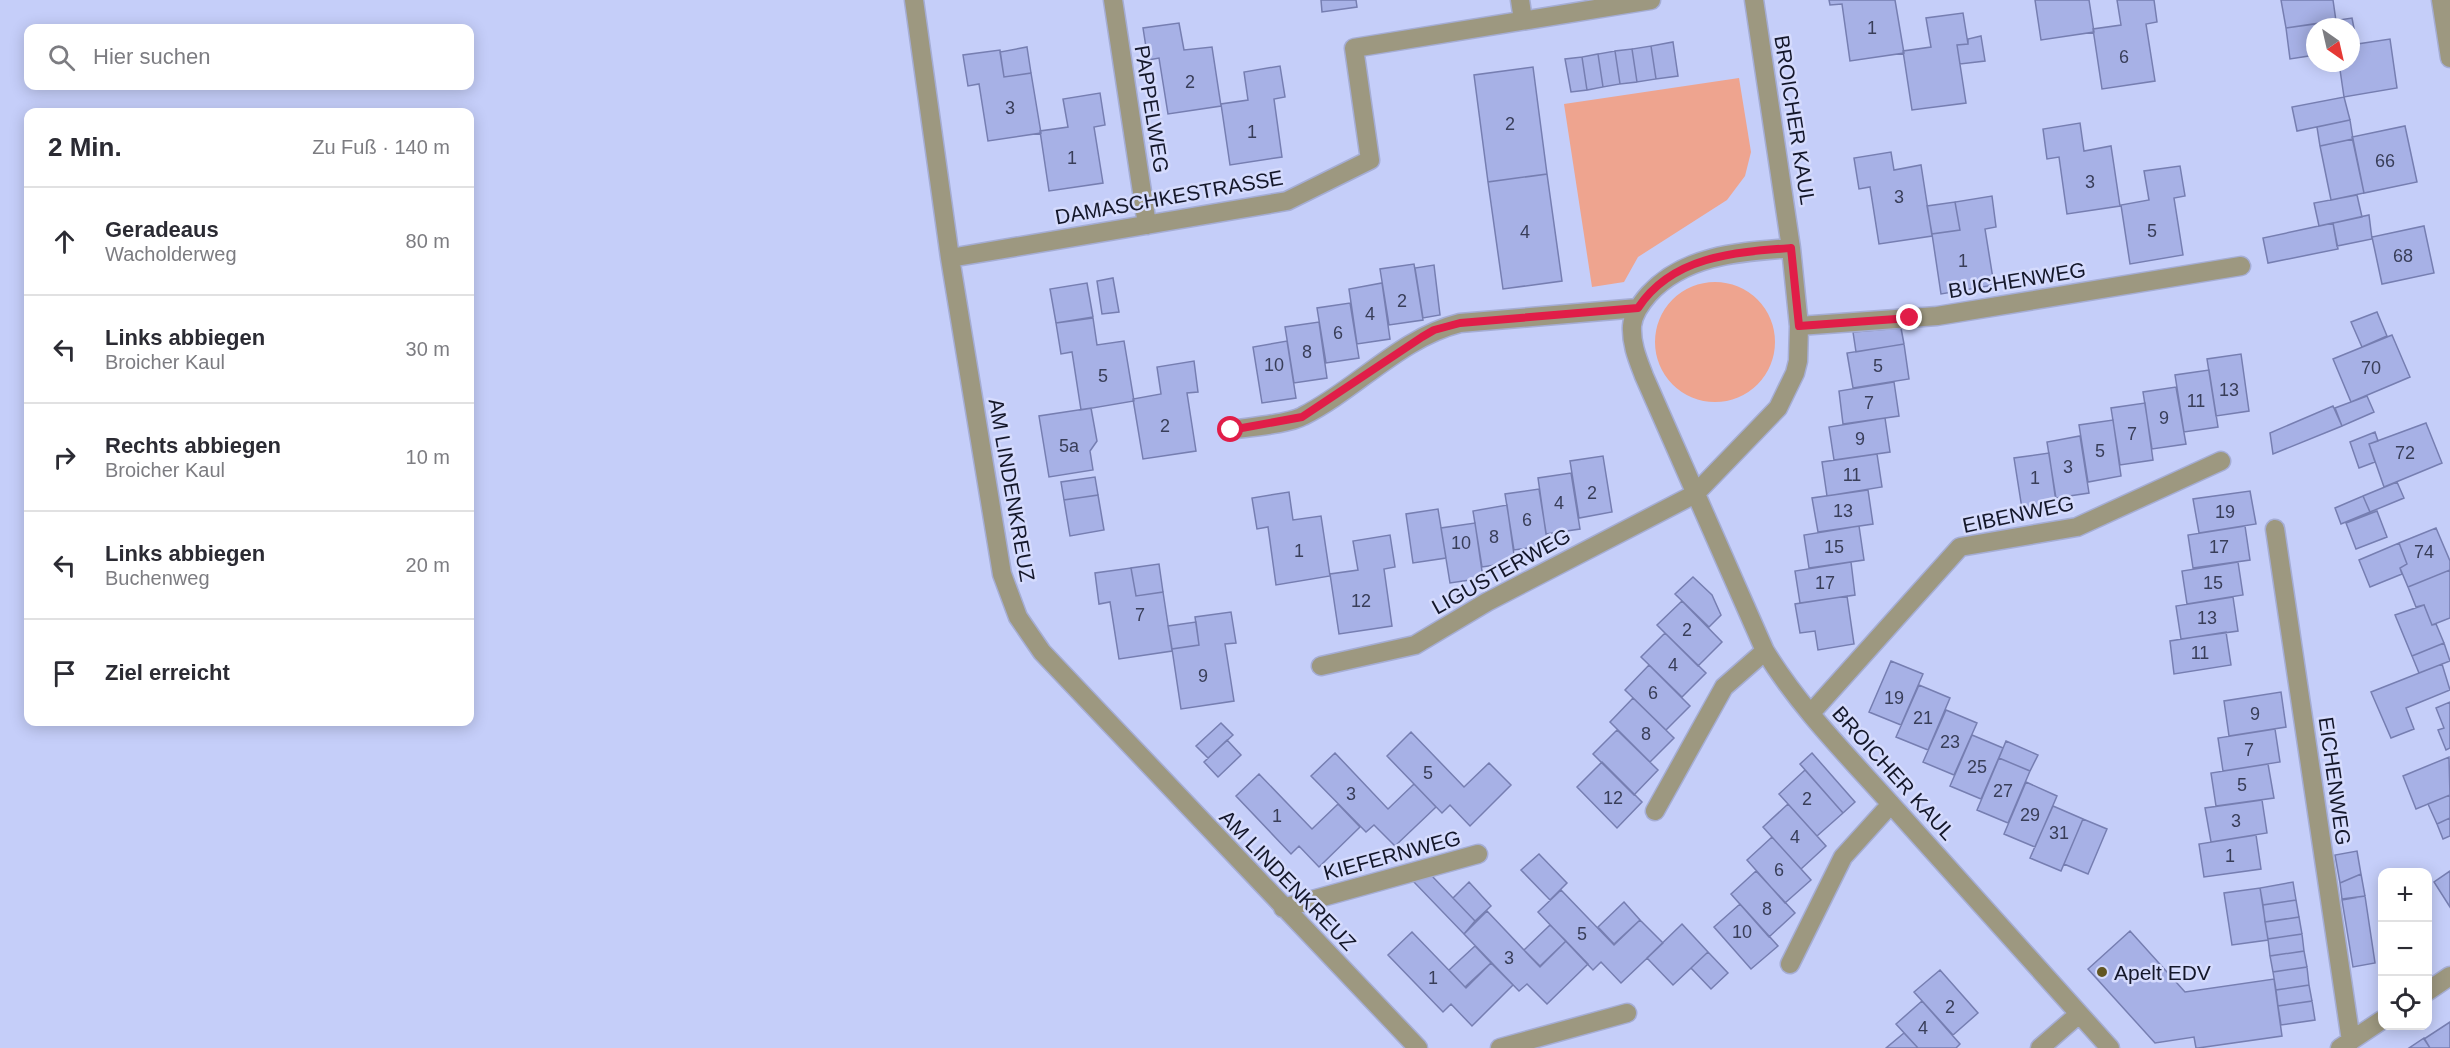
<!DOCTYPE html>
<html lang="de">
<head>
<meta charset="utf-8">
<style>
	body { margin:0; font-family:Arial,sans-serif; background:#f7f7f7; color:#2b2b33 }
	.controls { position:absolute; right:18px; bottom:18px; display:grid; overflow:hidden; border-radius:12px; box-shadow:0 3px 15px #0003 }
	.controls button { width:54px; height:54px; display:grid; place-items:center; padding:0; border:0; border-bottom:2px solid #e1e1e2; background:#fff; color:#2b2b33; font:30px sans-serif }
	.compass { position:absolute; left:2306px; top:18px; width:54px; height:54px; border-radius:50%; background:#fff; box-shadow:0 3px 15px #0003; rotate:146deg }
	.stop { position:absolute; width:18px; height:18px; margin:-14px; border:4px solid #e11d48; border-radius:50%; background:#fff }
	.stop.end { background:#e11d48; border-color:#fff; box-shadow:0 2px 6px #0008 }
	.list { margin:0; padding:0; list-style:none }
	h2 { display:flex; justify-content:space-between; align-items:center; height:78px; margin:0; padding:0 24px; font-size:26px }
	h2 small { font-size:20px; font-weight:400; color:#7c7c81 }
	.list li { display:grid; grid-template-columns:39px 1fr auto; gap:18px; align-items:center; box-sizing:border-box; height:108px; padding:0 24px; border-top:2px solid #e1e1e2 }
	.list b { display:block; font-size:22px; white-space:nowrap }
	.list p { margin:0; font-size:20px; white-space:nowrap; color:#7c7c81 }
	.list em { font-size:20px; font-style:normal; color:#7c7c81 }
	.icon { flex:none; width:33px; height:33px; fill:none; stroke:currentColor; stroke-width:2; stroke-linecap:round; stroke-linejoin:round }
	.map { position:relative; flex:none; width:2450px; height:1048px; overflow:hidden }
	.search { position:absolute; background:#fff; box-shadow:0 3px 15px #0003; left:24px; top:24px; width:450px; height:66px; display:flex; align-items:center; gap:15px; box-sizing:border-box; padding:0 21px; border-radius:12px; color:#7c7c81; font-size:22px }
	.panel { position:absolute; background:#fff; box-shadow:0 3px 15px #0003; left:24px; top:108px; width:450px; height:618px; border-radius:12px }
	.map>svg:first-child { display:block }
	.green { fill:#eea48f }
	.building { fill:#a7b1e6; stroke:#767eb1; stroke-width:1.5 }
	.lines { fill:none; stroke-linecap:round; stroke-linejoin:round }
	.minor-casing { stroke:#a5add4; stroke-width:21 }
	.minor { stroke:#9d9880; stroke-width:18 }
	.route { stroke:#e11d48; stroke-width:8 }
	.poi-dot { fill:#625622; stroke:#d5dbfd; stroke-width:2 }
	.labels { text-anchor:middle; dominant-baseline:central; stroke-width:5; stroke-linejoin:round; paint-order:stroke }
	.number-label { font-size:18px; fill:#393e59 }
	.street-label { font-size:21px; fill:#14172a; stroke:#d5dbfd }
	.poi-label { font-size:21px; fill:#14172a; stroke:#d5dbfd; text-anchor:start }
</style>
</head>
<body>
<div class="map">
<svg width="2450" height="1048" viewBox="0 0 2450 1048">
	<rect width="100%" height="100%" fill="#c5cef9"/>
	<!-- green -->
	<path class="green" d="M1739,78l12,74 -6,24 -18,24 -89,57 -14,25 -32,5 -28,-183z
		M1655 342a60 60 0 1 1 120 0a60 60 0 1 1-120 0Z"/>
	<!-- building -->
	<path class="building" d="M1321,0h35l1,7 -35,5z
		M1829,0h66l9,53 -54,8 -8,-57 -12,1z
		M2035,0h54l5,32 -53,8z
		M2117,0h37l3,22 -11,2 9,57 -53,8 -9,-60 28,-4z
		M2281,0h52l3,21 -50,7z
		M1963,13l5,31 -11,1 9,58 -54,7 -9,-59 28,-4 -5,-29z
		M2352,18l5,26 -6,1v-18h-36v28l-25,4 -4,-31z
		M1179,23l5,27 28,-3 9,59 -53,8 -9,-56 -11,2 -5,-32z
		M1981,36l4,25 -25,3 -3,-19 11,-1v-5z
		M2390,39l7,49 -53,9 -5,-34h12v-18z
		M1673,42l5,34 -22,3 -5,-33z
		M1651,46l5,33 -19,3 -5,-33z
		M1027,47l4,26 -27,4 -4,-25z
		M1632,49l5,33 -17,2 -5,-33z
		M1000,50l4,27 27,-4 10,60 -53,8 -9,-57 -11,2 -5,-31z
		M1615,51l5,33 -17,3 -5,-33z
		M1598,54l5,33 -16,3 -5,-33z
		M1582,57l5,33 -16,2 -6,-33z
		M1280,66l5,31 -11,2 8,58 -52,8 -9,-61 27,-4 -4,-28z
		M1533,67l14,107 -59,8 -14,-107z
		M1100,93l5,32 -11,2 9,56 -54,8 -9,-60 28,-4 -5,-28z
		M2344,97l6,23 -53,11 -5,-24z
		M2350,120l3,19 -33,7 -3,-19z
		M2080,123l4,28 27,-5 9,60 -53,8 -8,-57 -12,2 -4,-30z
		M2405,126l12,56 -53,11 -12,-56z
		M2353,139l11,54 -33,7 -11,-54z
		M1891,152l3,18 27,-5 11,71 -53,8 -9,-57 -11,2 -5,-31z
		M2180,166l5,30 -11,2 9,57 -53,9 -9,-59 28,-5 -5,-29z
		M1547,174l15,107 -59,8 -15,-107z
		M2357,195l5,22 -43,9 -5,-23z
		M1992,196l4,31 -11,2 9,56 -53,9 -9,-60 28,-4 -5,-28z
		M1955,202l5,28 -28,4 -5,-28z
		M2369,215l3,24 -35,7 -4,-23z
		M2333,223l5,26 -70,14 -5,-25z
		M2424,226l10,47 -52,11 -10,-47z
		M1414,264l9,56 -34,5 -9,-56z
		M1434,265l6,50 -17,3 -8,-50z
		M1113,278l6,34 -17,2 -5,-33z
		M1087,283l6,34 -37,6 -6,-34z
		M1382,283l8,56 -33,5 -8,-55z
		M1350,303l9,55 -33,5 -9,-55z
		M2377,312l10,24 -25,11 -11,-25z
		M1093,318l4,27 27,-4 10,60 -53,9 -9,-58 -11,2 -5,-31z
		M1319,322l8,56 -33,5 -9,-56z
		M1901,328l3,16 -48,8 -3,-20z
		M2392,335l18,42 -59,25 -18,-43z
		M1287,341l9,57 -34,5 -9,-56z
		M1904,344l5,35 -56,9 -6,-35z
		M2241,354l8,57 -33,5 -9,-57z
		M1194,361l4,31 -11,1 9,58 -53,8 -10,-60 28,-5 -4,-27z
		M2209,370l9,57 -34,5 -9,-57z
		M1894,382l5,34 -56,8 -4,-33z
		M2176,387l10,57 -34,5 -9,-57z
		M2367,396l7,16 -32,14 -7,-18z
		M2145,403l8,57 -33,5 -9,-57z
		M2333,406l9,20 -69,28 -3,-21z
		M1091,408l6,33 -7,10 3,19 -44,7 -10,-61z
		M1885,418l5,34 -56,8 -5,-33z
		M2113,420l8,56 -33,6 -9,-57z
		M2426,423l16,40 -58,24 -15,-43z
		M2375,432l3,9 -9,3 6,18 -16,6 -9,-26z
		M2080,436l9,57 -33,5 -9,-56z
		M2049,453l8,56 -34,6 -9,-57z
		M1877,454l5,33 -55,9 -5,-34z
		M1603,456l9,56 -33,6 -9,-57z
		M1571,473l9,56 -34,5 -8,-56z
		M1095,477l3,18 -34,5 -3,-18z
		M2397,482l7,16 -34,14 -7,-16z
		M1539,489l9,56 -34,5 -9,-56z
		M1868,490l5,34 -55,8 -6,-34z
		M2250,491l6,33 -57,9 -6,-34z
		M1289,492l4,28 28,-4 9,60 -54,9 -8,-58 -11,2 -5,-31z
		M1098,495l6,35 -34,6 -6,-36z
		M2363,496l7,16 -29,12 -6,-16z
		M1507,505l8,57 -33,5 -9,-56z
		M1438,509l8,49 -33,5 -7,-49z
		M2377,511l10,26 -31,12 -10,-26z
		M1475,523l8,55 -33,5 -9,-55z
		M1859,526l5,34 -55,8 -5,-33z
		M2245,526l5,34 -57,8 -5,-33z
		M2436,528l14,33v9l-42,17 -8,-19 7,-4 -8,-21z
		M1390,535l5,32 -11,2 8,57 -53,8 -9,-60 28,-4 -5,-29z
		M2399,543l8,21 -7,4 2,6 -32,13 -11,-27z
		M1851,562l4,33 -55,8 -5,-32z
		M2238,562l5,33 -56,9 -5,-33z
		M1159,564l4,28 -27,4 -5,-28z
		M1131,568l5,28 27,-4 9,59 -53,8 -9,-57 -11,2 -4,-31z
		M2450,570v48l-18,7 -8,-20 -8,2 -8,-20z
		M1693,577l19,18 9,20 -12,12 -34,-33z
		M1847,596l7,48 -36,6 -3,-19 -15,2 -5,-29z
		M2233,597l5,34 -57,8 -5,-33z
		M1682,601l40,41 -24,24 -41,-41z
		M2424,605l8,20 4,-1 8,19 -32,13 -17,-41z
		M1231,612l5,31 -11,1 9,57 -53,8 -9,-60 27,-4 -4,-28z
		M1196,622l3,23 -27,4 -4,-23z
		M2226,632l5,33 -57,9 -4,-33z
		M1665,633l41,40 -24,24 -41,-40z
		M2444,643l6,18 -31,12 -7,-17z
		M1891,661l32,13 -22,51 -32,-13z
		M2442,664l8,26 -44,18 8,21 -23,9 -20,-46z
		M1649,665l41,41 -24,24 -41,-40z
		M1919,685l31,13 -22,52 -32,-13z
		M2281,692l5,35 -57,9 -5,-35z
		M1633,698l41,40 -24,24 -40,-40z
		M2450,702v46l-4,2 -8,-20 6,-2 -8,-20z
		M1946,710l31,13 -23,52 -31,-13z
		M1221,723l12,12 -25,23 -12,-12z
		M2275,729l5,33 -57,9 -5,-33z
		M1617,730l41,40 -24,25 -41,-41z
		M1411,732l53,55 25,-24 22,22 -41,41 -20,-21 -8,8 -55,-57z
		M1972,735l31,13 -22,51 -31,-13z
		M1227,740l14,15 -23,22 -14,-15z
		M2006,741l32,14 -8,16 -31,-13z
		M1335,753l53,56 26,-25 22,23 -41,39 -21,-21 -8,7 -55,-56z
		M1812,753l43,49 -12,11 -43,-49z
		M2449,757l1,38 -34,14 -13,-33z
		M1999,758l31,13 -22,52 -31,-13z
		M1602,762l40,40 -25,26 -40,-41z
		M2268,764l6,34 -58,8 -5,-33z
		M1805,770l38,43 -26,23 -38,-42z
		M1259,774l53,55 26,-25 22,23 -41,40 -20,-21 -8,8 -55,-58z
		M2026,782l31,14 -22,51 -31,-13z
		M2450,795v23l-13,6 -9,-20z
		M2262,800l5,33 -56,9 -6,-34z
		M1788,804l38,42 -25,23 -38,-42z
		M2053,806l30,13 -22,52 -31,-13z
		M2450,818v18l-7,3 -6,-15z
		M2083,819l24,10 -19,45 -24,-10z
		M2256,835l5,34 -57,8 -5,-33z
		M1772,837l39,43 -26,23 -38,-43z
		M2357,851l4,23 -21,9 -5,-28z
		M1539,854l28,29 -17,17 -29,-30z
		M1756,871l39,42 -26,24 -38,-43z
		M2450,871v36l-16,-25z
		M2361,874l4,22 -23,3 -2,-16z
		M1431,875l44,46 -11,13 -52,-54z
		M1469,882l22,24 -16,15 -22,-23z
		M2293,882l3,18 -33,5 -3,-17z
		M2260,888l8,52 -36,5 -8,-52z
		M1561,890l53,55 26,-25 23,23 -42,40 -20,-21 -8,8 -55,-58z
		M2365,896l10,67 -22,4 -11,-67z
		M2296,900l3,17 -34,5 -2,-17z
		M1624,902l16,18 -26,24 -16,-17z
		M1740,904l38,42 -27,23 -37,-42z
		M1487,911l53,56 26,-26 22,23 -41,40 -20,-20 -8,7 -55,-57z
		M2299,917l3,17 -34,5 -3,-17z
		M1682,924l26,28 -35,33 -26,-27z
		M1550,925l16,16 -26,25 -16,-16z
		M2130,931l55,61 89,-13 8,57 -84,12h-2l-2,-11 -39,6 -67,-74z
		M1412,932l54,56 25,-25 22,22 -41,41 -21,-22 -8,8 -55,-57z
		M2302,934l2,17 -34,5 -2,-17z
		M1475,946l16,17 -26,24 -16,-17z
		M2304,951l3,16 -34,5 -3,-16z
		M1708,952l20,21 -17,16 -20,-21z
		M2307,967l2,18 -33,5 -3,-18z
		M1940,970l38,43 -25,22 -39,-43z
		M2309,985l3,16 -34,5 -2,-16z
		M1922,1001l38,43 -4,4h-38l-22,-24z
		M2312,1001l3,19 -34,5 -3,-19z
		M2450,1022v26h-20l-6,-9z
		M1904,1033l14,15h-32z
		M2424,1038l6,10h-21z"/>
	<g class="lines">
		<defs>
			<path id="minor" d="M914,0l36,258 52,316 16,43 24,35 376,396
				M1113,0l34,225
				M1520,0l3,20
				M2441,0l9,58
				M1791,248c-50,4 -105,6 -142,46 -8,9 -16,20 -17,32 -1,18 6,34 12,50l121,275c36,59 87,109 133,161 71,79 141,158 212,236
				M950,258l337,-57 83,-41 -16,-112 297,-48
				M1799,326l138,-10 304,-50
				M1231,430c18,-3 58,-6 72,-14 54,-27 97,-78 157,-93l178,-15
				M2275,529l76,512
				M1321,666l94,-21 72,-43 208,-108 83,-86 17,-35 3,-12 1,-35 -8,-78 -37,-248
				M1811,713l149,-166 117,-20 144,-66
				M1655,811l69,-124 41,-36
				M1283,908l195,-54
				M1790,964l53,-107 48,-53
				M2428,991l22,-15
				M1500,1048l127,-35
				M2040,1048l39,-34
				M2340,1048l42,-28"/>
		</defs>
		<!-- minor casing -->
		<use href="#minor" class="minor-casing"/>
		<!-- minor -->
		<use href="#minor" class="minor"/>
	</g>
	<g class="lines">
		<!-- route -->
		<path class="route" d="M1231,430l71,-13 120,-80 12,-7 26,-7 178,-15c34,-52 97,-56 153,-60l8,78 111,-8"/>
	</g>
	<!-- markers -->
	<circle class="poi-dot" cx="2102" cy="972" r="6"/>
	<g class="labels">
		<!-- number labels -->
		<g class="number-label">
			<text x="1872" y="28">1</text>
			<text x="2124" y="57">6</text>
			<text x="1190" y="82">2</text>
			<text x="1010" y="108">3</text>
			<text x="1510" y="124">2</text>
			<text x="1252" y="132">1</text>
			<text x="1072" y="158">1</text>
			<text x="2385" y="161">66</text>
			<text x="2090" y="182">3</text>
			<text x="1899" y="197">3</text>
			<text x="2152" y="231">5</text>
			<text x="1525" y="232">4</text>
			<text x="2403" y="256">68</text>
			<text x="1963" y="261">1</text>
			<text x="1402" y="301">2</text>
			<text x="1370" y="314">4</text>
			<text x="1338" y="333">6</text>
			<text x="1307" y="352">8</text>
			<text x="1274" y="365">10</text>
			<text x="1878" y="366">5</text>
			<text x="2371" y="368">70</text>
			<text x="1103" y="376">5</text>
			<text x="2229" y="390">13</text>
			<text x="2196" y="401">11</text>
			<text x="1869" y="403">7</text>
			<text x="2164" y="418">9</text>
			<text x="1165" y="426">2</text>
			<text x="2132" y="434">7</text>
			<text x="1860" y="439">9</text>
			<text x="1069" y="446">5a</text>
			<text x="2100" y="451">5</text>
			<text x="2405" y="453">72</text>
			<text x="2068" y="467">3</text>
			<text x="1852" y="475">11</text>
			<text x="2035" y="478">1</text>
			<text x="1592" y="493">2</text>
			<text x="1559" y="503">4</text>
			<text x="1843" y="511">13</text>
			<text x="2225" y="512">19</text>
			<text x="1527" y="520">6</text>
			<text x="1494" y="537">8</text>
			<text x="1461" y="543">10</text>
			<text x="1834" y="547">15</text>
			<text x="2219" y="547">17</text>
			<text x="1299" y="551">1</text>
			<text x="2424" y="552">74</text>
			<text x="1825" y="583">17</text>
			<text x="2213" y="583">15</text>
			<text x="1361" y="601">12</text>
			<text x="1140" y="615">7</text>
			<text x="2207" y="618">13</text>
			<text x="1687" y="630">2</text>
			<text x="2200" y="653">11</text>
			<text x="1673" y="665">4</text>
			<text x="1203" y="676">9</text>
			<text x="1653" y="693">6</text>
			<text x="1894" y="698">19</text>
			<text x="2255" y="714">9</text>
			<text x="1923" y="718">21</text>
			<text x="1646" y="734">8</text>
			<text x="1950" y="742">23</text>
			<text x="2249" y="750">7</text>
			<text x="1977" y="767">25</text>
			<text x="1428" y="773">5</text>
			<text x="2242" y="785">5</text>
			<text x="2003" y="791">27</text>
			<text x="1351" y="794">3</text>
			<text x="1613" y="798">12</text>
			<text x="1807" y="799">2</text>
			<text x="2030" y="815">29</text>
			<text x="1277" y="816">1</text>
			<text x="2236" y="821">3</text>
			<text x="2059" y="833">31</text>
			<text x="1795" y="837">4</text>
			<text x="2230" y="856">1</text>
			<text x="1779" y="870">6</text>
			<text x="1767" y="909">8</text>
			<text x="1742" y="932">10</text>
			<text x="1582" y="934">5</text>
			<text x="1509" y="958">3</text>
			<text x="1433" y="978">1</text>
			<text x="1950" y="1007">2</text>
			<text x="1923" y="1028">4</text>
		</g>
		<!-- street labels -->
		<g class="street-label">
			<text transform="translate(1152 109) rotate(81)">PAPPELWEG</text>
			<text transform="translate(1795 120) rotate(81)">BROICHER KAUL</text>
			<text transform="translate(1169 197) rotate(-10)">DAMASCHKESTRASSE</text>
			<text transform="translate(2017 280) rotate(-9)">BUCHENWEG</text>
			<text transform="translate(1012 490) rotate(80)">AM LINDENKREUZ</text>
			<text transform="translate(2018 514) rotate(-12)">EIBENWEG</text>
			<text transform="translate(1501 571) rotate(-29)">LIGUSTERWEG</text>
			<text transform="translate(1894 773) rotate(48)">BROICHER KAUL</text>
			<text transform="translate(2335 781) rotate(82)">EICHENWEG</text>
			<text transform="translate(1392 855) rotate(-15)">KIEFERNWEG</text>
			<text transform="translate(1288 880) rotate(46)">AM LINDENKREUZ</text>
		</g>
		<!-- poi labels -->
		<g class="poi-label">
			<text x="2114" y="972">Apelt EDV</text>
		</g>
	</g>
</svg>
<div class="controls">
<button>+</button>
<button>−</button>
<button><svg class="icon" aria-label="locate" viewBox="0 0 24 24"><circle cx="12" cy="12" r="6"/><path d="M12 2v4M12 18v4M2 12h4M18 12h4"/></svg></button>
</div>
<svg class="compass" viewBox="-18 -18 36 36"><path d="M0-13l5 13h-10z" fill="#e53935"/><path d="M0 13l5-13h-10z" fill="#7c7c81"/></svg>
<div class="stop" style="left:1231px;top:430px"></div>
<div class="stop end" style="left:1910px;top:318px"></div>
<div class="search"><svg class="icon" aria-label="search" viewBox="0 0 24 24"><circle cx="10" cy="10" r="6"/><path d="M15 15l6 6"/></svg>Hier suchen</div>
<section class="panel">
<h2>2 Min.<small>Zu Fuß · 140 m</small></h2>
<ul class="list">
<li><svg class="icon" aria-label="ahead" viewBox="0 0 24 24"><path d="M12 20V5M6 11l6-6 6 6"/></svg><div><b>Geradeaus</b><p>Wacholderweg</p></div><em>80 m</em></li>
<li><svg class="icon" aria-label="left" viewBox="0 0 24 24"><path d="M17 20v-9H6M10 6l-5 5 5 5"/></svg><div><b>Links abbiegen</b><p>Broicher Kaul</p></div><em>30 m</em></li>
<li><svg class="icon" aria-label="right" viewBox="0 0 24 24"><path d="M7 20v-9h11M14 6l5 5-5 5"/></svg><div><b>Rechts abbiegen</b><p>Broicher Kaul</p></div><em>10 m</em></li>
<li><svg class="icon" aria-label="left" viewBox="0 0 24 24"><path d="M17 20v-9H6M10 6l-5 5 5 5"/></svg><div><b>Links abbiegen</b><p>Buchenweg</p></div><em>20 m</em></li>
<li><svg class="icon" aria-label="arrive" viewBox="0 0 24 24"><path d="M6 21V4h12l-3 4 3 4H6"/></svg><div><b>Ziel erreicht</b></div></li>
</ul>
</section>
</div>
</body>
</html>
